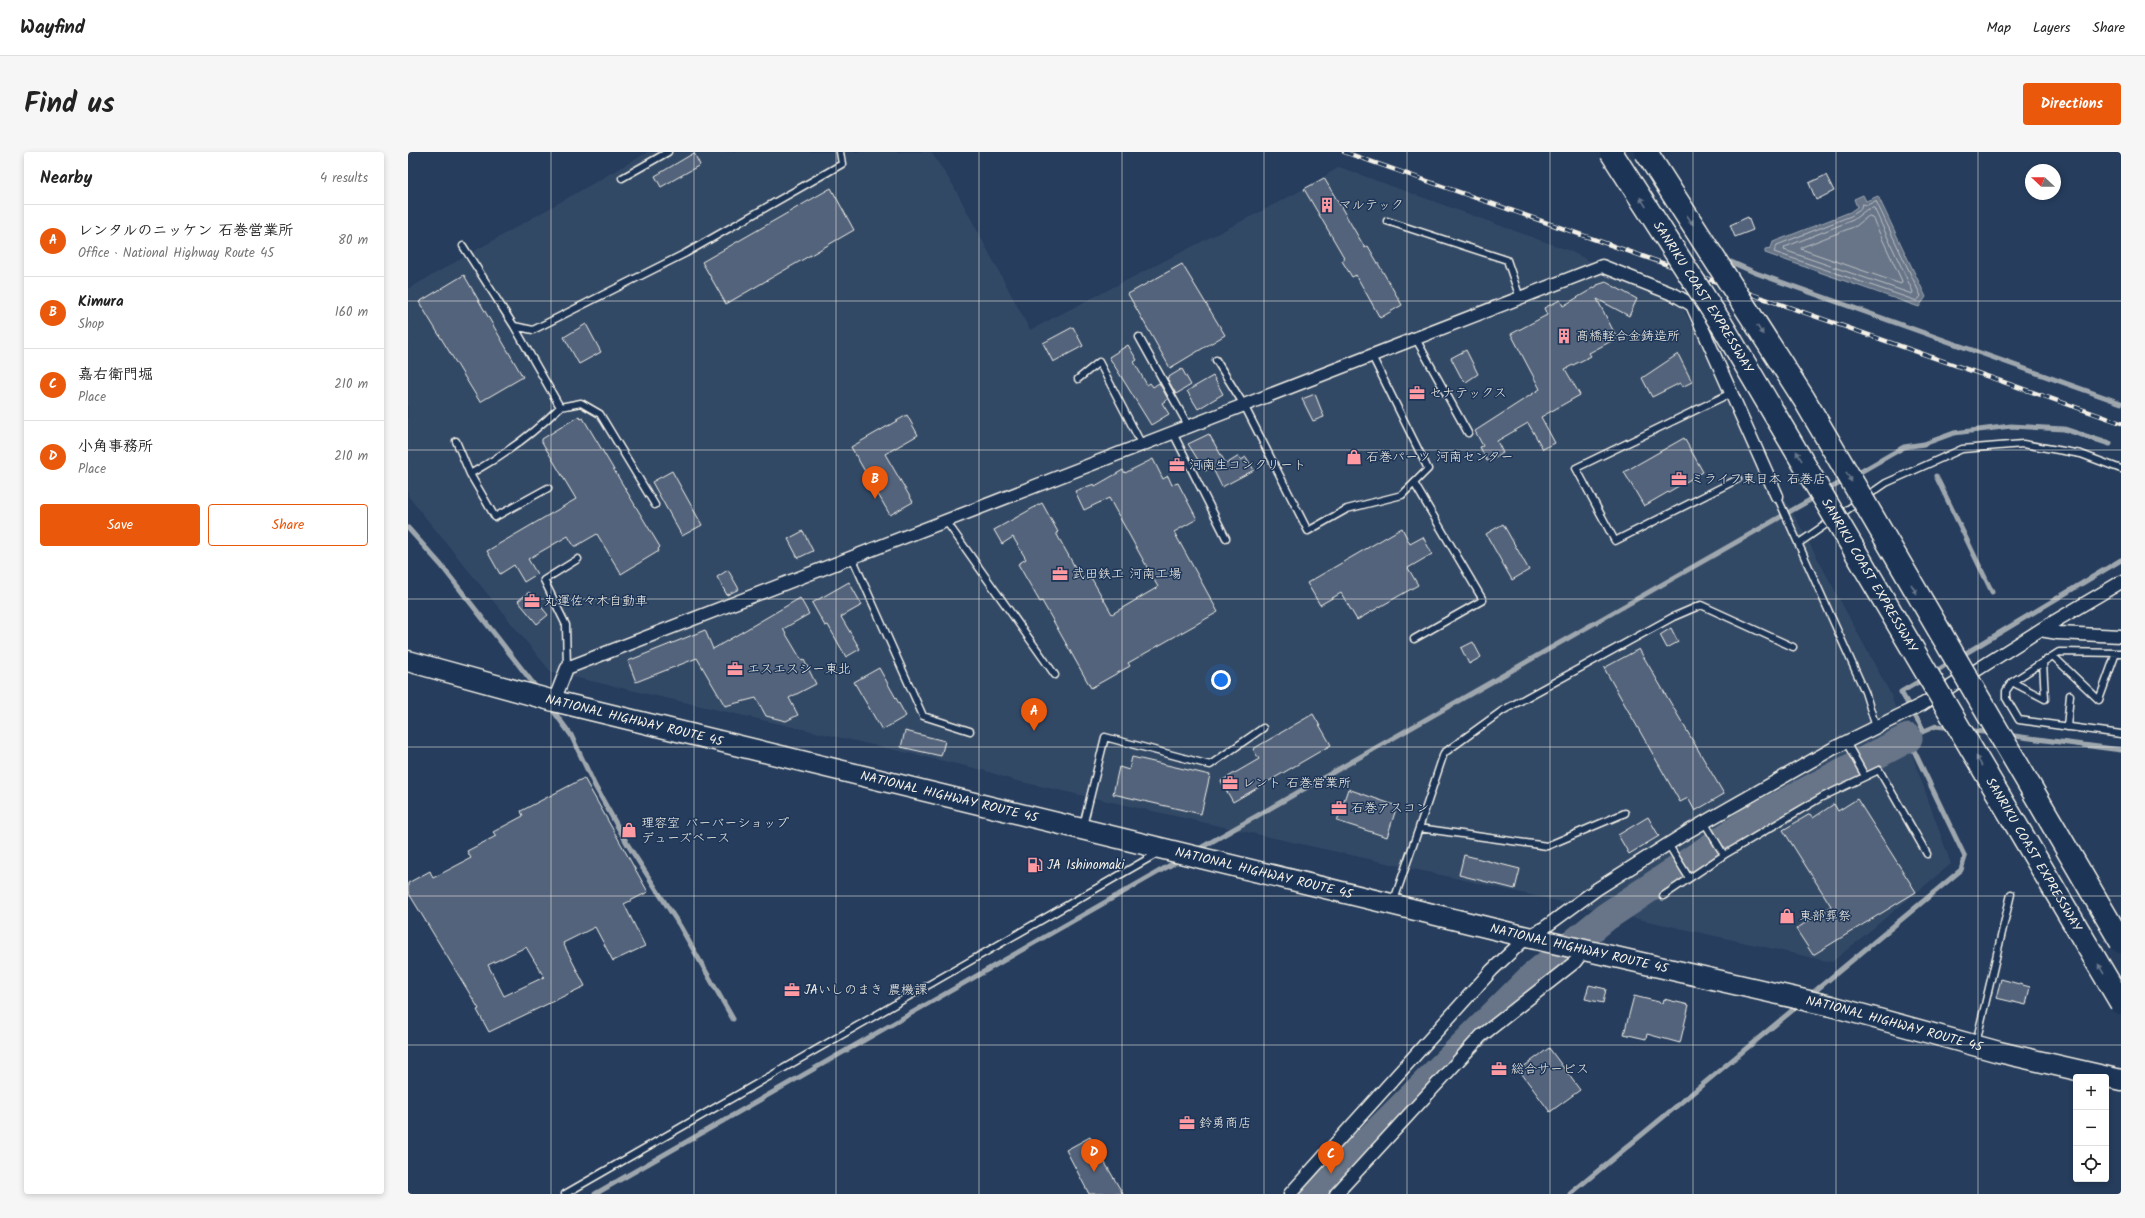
<!DOCTYPE html>
<html lang="en">
<head>
<meta charset="utf-8">
<style>
	body { margin:0; font-family:Kalam,"Klee One",sans-serif; background:#f6f6f6; color:#222 }
	.controls { position:absolute; right:12px; bottom:12px; display:grid; overflow:hidden; border-radius:4px; box-shadow:0 2px 6px #0003 }
	.controls button { width:36px; height:36px; display:grid; place-items:center; padding:0; border:0; border-bottom:1px solid #e0e0e0; background:#fff; color:#222; font:20px sans-serif }
	.compass { position:absolute; left:1617px; top:12px; width:36px; height:36px; border-radius:50%; background:#fff; box-shadow:0 2px 6px #0003; rotate:292deg }
	.you { position:absolute; left:813px; top:528px; width:14px; height:14px; margin:-10px; border:3px solid #fff; border-radius:50%; background:#1a73e8; box-shadow:0 0 0 6px #1a73e833 }
	.badge { display:grid; place-items:center; width:26px; height:26px; border-radius:50%; background:#ea580c; color:#fff; font-size:13px; font-weight:700 }
	.pin { position:absolute; translate:-50% -33px; filter:drop-shadow(0 1px 2px #0008) }
	.pin::after { content:''; position:absolute; top:21px; width:14px; height:12px; background:inherit; clip-path:polygon(0 0,100% 0,50% 100%) }
	.list { margin:0; padding:0; list-style:none }
	h2 { display:flex; justify-content:space-between; align-items:center; height:52px; margin:0; padding:0 16px; font-size:17px }
	h2 small { font-size:13px; font-weight:400; color:#767676 }
	.list li { display:grid; grid-template-columns:26px 1fr auto; gap:12px; align-items:center; box-sizing:border-box; height:72px; padding:0 16px; border-top:1px solid #e0e0e0 }
	.list b { display:block; font-size:15px; white-space:nowrap }
	.list p { margin:0; font-size:13px; white-space:nowrap; color:#767676 }
	.list em { font-size:13px; font-style:normal; color:#767676 }
	.actions { display:flex; gap:8px; padding:12px 16px }
	.actions a { flex:1; padding:9px 0; border:1px solid #ea580c; border-radius:4px; text-align:center; font-size:14px; color:#ea580c }
	.actions .main { background:#ea580c; color:#fff }
	.icon { flex:none; width:22px; height:22px; fill:none; stroke:currentColor; stroke-width:2; stroke-linecap:round; stroke-linejoin:round }
	.map { position:relative; flex:none; width:1713px; height:1042px; overflow:hidden; border-radius:4px }
	header { display:flex; align-items:center; gap:24px; box-sizing:border-box; height:56px; padding:0 20px; background:#fff; border-bottom:1px solid #e0e0e0 }
	header strong { font-size:19px }
	nav { display:flex; gap:22px; margin-inline-start:auto; font-size:14px }
	.intro { display:flex; align-items:center; justify-content:space-between; box-sizing:border-box; height:96px; padding:0 24px }
	h1 { margin:0; font-size:28px }
	.button { padding:10px 18px; border-radius:4px; background:#ea580c; color:#fff; font-size:14px; font-weight:700 }
	main { display:flex; gap:24px; padding:0 24px }
	aside { flex:1; background:#fff; border-radius:4px; box-shadow:0 2px 6px #0003 }
	.map>svg:first-child { display:block }
	.built { fill:#334966 }
	.water { fill:#677588; stroke:#9fa7ae }
	.lines { fill:none; stroke-linecap:round; stroke-linejoin:round }
	.shore { stroke:#bcbfc2; stroke-width:1 }
	.stream { stroke:#9fa7ae; stroke-width:5 }
	.river { stroke:#677588; stroke-width:29 }
	.building { fill:#52647b; stroke:#f4f1e8; fill-rule:evenodd }
	.service-casing { stroke:#f4f1e8; stroke-width:9 }
	.minor-casing { stroke:#f4f1e8; stroke-width:15 }
	.trunk-casing { stroke:#f4f1e8; stroke-width:23 }
	.service { stroke:#1d3557; stroke-width:6 }
	.minor { stroke:#1d3557; stroke-width:12 }
	.trunk { stroke:#1d3557; stroke-width:20 }
	.rail-casing { stroke:#f4f1e8; stroke-width:4.5 }
	.rail { stroke:#1d3557; stroke-width:3; stroke-dasharray:9; stroke-linecap:butt }
	.motorway-bridge-casing { stroke:#f4f1e8; stroke-width:25; stroke-linecap:butt }
	.motorway-bridge { stroke:#1d3557; stroke-width:22 }
	.oneway { fill:#68778a }
	.grid { fill:none; stroke:#f4f1e8; stroke-width:1; stroke-opacity:0.55 }
	.labels { text-anchor:middle; dominant-baseline:central; stroke-width:3; stroke-linejoin:round; paint-order:stroke }
	.poi-label { font-size:13px; fill:#f4f1e8; stroke:#1d3557; text-anchor:start }
	.street-label { font-size:13px; fill:#f4f1e8; stroke:#1d3557 }
</style>
</head>
<body>
<header>
<strong>Wayfind</strong>
<nav><a>Map</a><a>Layers</a><a>Share</a></nav>
</header>
<div class="intro"><h1>Find us</h1><a class="button">Directions</a></div>
<main>
<aside>
<h2>Nearby<small>4 results</small></h2>
<ul class="list">
<li><span class="badge">A</span><div><b>レンタルのニッケン 石巻営業所</b><p>Office · National Highway Route 45</p></div><em>80 m</em></li>
<li><span class="badge">B</span><div><b>Kimura</b><p>Shop</p></div><em>160 m</em></li>
<li><span class="badge">C</span><div><b>嘉右衛門堀</b><p>Place</p></div><em>210 m</em></li>
<li><span class="badge">D</span><div><b>小角事務所</b><p>Place</p></div><em>210 m</em></li>
</ul>
<div class="actions"><a class="main">Save</a><a>Share</a></div>
</aside>
<div class="map">
<svg width="1713" height="1042" viewBox="0 0 1713 1042">
	<rect width="100%" height="100%" fill="#263d5d"/>
	<filter id="ink" filterUnits="userSpaceOnUse"><feTurbulence type="fractalNoise" baseFrequency=".025" numOctaves="2"/><feDisplacementMap in="SourceGraphic" scale="8" xChannelSelector="R" yChannelSelector="G"/><feConvolveMatrix kernelMatrix="1 2 1 2 8 2 1 2 1" color-interpolation-filters="sRGB"/></filter>
	<g filter="url(#ink)">
		<!-- built -->
		<path class="built" d="M240,0h283l22,33 77,145 274,-141 35,-22 231,84 113,58 207,384 61,171 -119,98 -819,-182 -30,-10 -432,-98 -143,-176v-207z"/>
		<!-- water -->
		<path class="water" d="M1455,43l3,6 12,-5 48,101 -7,10 -154,-54v-4l6,-1 2,-6 77,-30 7,-5 -3,-8z"/>
		<g class="lines">
			<!-- shore -->
			<path class="shore" d="M1468,49l45,95 -4,5 -143,-49 3,-7 74,-29 9,-6 2,-6 5,1z
				M1466,56l39,84 -1,2 -128,-44 1,-3 68,-27 13,-10z
				M1461,64l3,1 30,64 -1,3 -100,-35 1,-2 54,-21z"/>
			<!-- stream -->
			<path class="stream" d="M1323,110l25,11 365,130
				M1447,323l49,-28 20,-3 30,-11 57,-7 53,3 46,15
				M1528,324l56,116
				M1417,339l21,-11
				M0,376l33,37 98,126
				M1553,504l160,-96
				M1525,521l19,-12
				M141,553l22,30 24,51 33,59 52,81 53,93
				M1559,578l24,3
				M1516,579l-23,-39 24,-14
				M1599,583l114,15
				M789,698l620,-354
				M1401,844l152,-126 4,-13 -57,-119 28,-12 16,2
				M187,1042l586,-335
				M1162,1042l230,-190"/>
			<!-- river -->
			<path class="river" d="M907,1042l217,-217 74,-60 146,-97 156,-82"/>
		</g>
		<!-- building -->
		<path class="building" d="M286,1l6,12 -39,22 -6,-11z
			M1418,23l8,16 -18,9 -7,-17z
			M916,26l41,70 3,-2 34,59 -22,13 -24,-43 -4,2 -10,-16 3,-2 -41,-70z
			M423,36l23,42 -128,74 -24,-42z
			M1340,65l5,13 -18,7 -5,-12z
			M774,112l43,71 -55,33 -42,-74z
			M56,123l59,102 -43,25 -61,-100z
			M1198,130l31,17 -8,17 -32,-17 20,39 -28,15 2,3 -26,13 15,26 -39,22 14,26 -12,6 -15,-26 -31,18 6,12 -16,8 -7,-14 3,-1 -8,-15 65,-42 -29,-55 36,-19 -3,-7 16,-8 3,6 34,-20v-1z
			M178,172l15,28 -22,12 -15,-27z
			M665,175l10,19 -30,16 -10,-19z
			M720,193l9,15 -3,2 13,23 3,-2 3,4 6,-4 9,16 -6,4 7,11 -18,11 -42,-68z
			M1058,198l12,24 -12,8 -5,-5 -10,-19z
			M1270,202l14,28 -10,5 -2,-4 -28,14 -10,-19z
			M774,217l9,16 -15,9 -9,-16z
			M805,224l10,18 -25,15 -11,-18z
			M907,242l9,23 -11,4 -11,-22z
			M499,263l11,20 -33,19 28,48 -23,13 -39,-68z
			M171,264l2,3 2,-1 77,129 -2,2 1,2 -38,23 -24,-40 -21,12h-2l-6,-10 -40,23 9,15 -13,8 -10,-17 -14,9 -13,-23 89,-52 -34,-57v-3z
			M801,282l17,30 13,-8 2,4 5,-3 8,13 -32,17 -10,-20 -7,4 -17,-27z
			M1276,286l19,34 -59,34 -20,-34z
			M745,307l10,20 5,-3 4,9 6,-2 19,36 -23,13 44,80 -90,51 2,3 -39,22 -49,-87 -2,1 -22,-38 8,-5 -13,-22 -11,7 -8,-14 48,-27 16,29 -2,1 25,45 8,-4 23,40 46,-27 -49,-89 -25,12 -9,-19 19,-7 1,2 28,-16 2,3z
			M264,319l30,54 -20,11 -30,-54z
			M1095,372l26,46 -17,10 -26,-46z
			M994,376l8,16 13,-7 9,17 -24,14 10,17 -61,35 -16,-27 -21,12 -13,-22z
			M395,379l10,20 -15,7 -10,-19z
			M320,418l11,19 -12,6 -10,-18z
			M441,430l13,23 -21,12 19,32 -14,8 -18,-32 -3,1 -13,-23z
			M121,440l19,23 -11,9 -19,-23z
			M392,446l9,16 -26,15 19,32 2,-1 12,24 -27,14 9,17 -12,6 -20,-5 -10,-18 -31,8 -28,-48 -61,24 -8,-21 77,-31 8,19z
			M1263,476l7,14 -11,6 -7,-13z
			M1065,490l8,15 -12,7 -8,-16z
			M1231,497l85,145 -29,17 -7,-13 -8,4 -76,-134z
			M471,516l27,48 -24,14 -28,-48z
			M905,562l18,31 -98,57 -12,-21 38,-22 -6,-10z
			M497,579l40,10 -4,15 -40,-9z
			M724,605l78,18 -9,39 -88,-20 6,-27 10,3z
			M176,626l64,114 -24,12 21,42 -32,15 -18,-34 -32,16 22,43 -96,46 -12,-22 2,-1 -71,-117v-9l22,-12 3,7 38,-20 -4,-7 29,-15 -3,-4 30,-16 -2,-5zM118,795l18,30 -40,19 -16,-31z
			M940,637l49,17 -10,31 -50,-16z
			M1449,647l59,93 -103,63 -17,-26 35,-23 -48,-76 27,-16 3,4 21,-14 4,7z
			M1240,665l11,19 -30,18 -11,-19z
			M1056,703l56,14 -5,20 -56,-14z
			M1593,827l29,8 -4,18 -30,-7z
			M1181,833l17,4 -3,14 -18,-4z
			M1226,844l29,7 1,-4 25,6 -9,38 -33,-9 -1,5 -22,-5z
			M1141,896l31,42 -30,22 -31,-42z
			M682,985l33,57h-34l-23,-44z"/>
		<g class="lines">
			<defs>
				<path id="service" d="M214,26l46,-26
					M979,69l120,39 13,38
					M55,94l51,80 19,4 153,-77 156,-89 -2,-12
					M106,174l46,81 21,-4 19,11 55,91
					M731,185l50,90
					M1008,187l52,94
					M808,208l28,45 64,126 39,-22 55,-14 26,-26 -56,-113
					M670,227l21,-17 43,83
					M1323,241l-155,75 39,73 123,-62
					M765,281l53,105
					M48,289l14,33c34,-19 63,-40 90,-67
					M62,322l25,43 53,-29
					M1369,344l88,196 11,35
					M538,369l109,154
					M1391,391l87,-60 76,-34 61,-5 58,10 40,15
					M444,405l71,159 47,15
					M1006,487l69,-39 -69,-117
					M1713,501l-62,-1 -47,30 -6,9v7l13,22 102,14
					M1645,504l46,44 17,-47
					M159,516l-1,-43 -22,-45 34,-21
					M1604,530l33,17 -2,-37
					M1659,575l3,-32
					M1438,590l19,34
					M1296,670l20,33
					M675,674l22,-89 105,28 53,-37
					M1011,676l25,-75 58,-42 171,-94 28,-12 92,42
					M1260,692l21,34
					M1255,744l61,-41 98,-58 57,-27 48,84
					M985,751l26,-75 128,18 78,-33
					M1568,891l35,-149
					M157,1042l593,-341"/>
				<path id="minor" d="M1632,478l18,3 63,3
					M146,549l13,-33 1035,-402 73,29 17,10 85,191
					M882,1042l202,-224 35,-33 17,-9 53,-39 92,-58 145,-83 89,-44 117,-74 81,-48
					M928,1042l145,-158 94,-74 9,-12"/>
				<g id="trunk">
					<path id="s1" d="M0,509l146,40 973,236 304,69 168,46 122,28"/>
				</g>
			</defs>
			<!-- service casing -->
			<use href="#service" class="service-casing"/>
			<!-- minor casing -->
			<use href="#minor" class="minor-casing"/>
			<!-- trunk casing -->
			<use href="#trunk" class="trunk-casing"/>
			<!-- service -->
			<use href="#service" class="service"/>
			<!-- minor -->
			<use href="#minor" class="minor"/>
			<!-- trunk -->
			<use href="#trunk" class="trunk"/>
			<defs>
				<path id="rail" d="M936,0l777,271"/>
			</defs>
			<!-- rail casing -->
			<use href="#rail" class="rail-casing"/>
			<!-- rail -->
			<use href="#rail" class="rail"/>
			<defs>
				<g id="motorway-bridge">
					<path id="s2" d="M1203,0l111,173 399,678"/>
					<path d="M1238,0l158,247 317,543"/>
				</g>
			</defs>
			<!-- motorway-bridge casing -->
			<use href="#motorway-bridge" class="motorway-bridge-casing"/>
			<!-- motorway-bridge -->
			<use href="#motorway-bridge" class="motorway-bridge"/>
		</g>
		<!-- one-way arrows -->
		<defs><path id="oneway-solid" d="M-6-.8H1V-3.2L6.5 0L1 3.2V.8H-6Z"/></defs>
		<g class="oneway">
			<use href="#oneway-solid" transform="translate(1235 50) rotate(-123)"/>
			<use href="#oneway-solid" transform="translate(1282 68) rotate(57)"/>
			<use href="#oneway-solid" transform="translate(1352 178) rotate(57)"/>
			<use href="#oneway-solid" transform="translate(1391 304) rotate(-120)"/>
			<use href="#oneway-solid" transform="translate(1441 325) rotate(60)"/>
			<use href="#oneway-solid" transform="translate(1506 437) rotate(60)"/>
			<use href="#oneway-solid" transform="translate(1571 609) rotate(-120)"/>
			<use href="#oneway-solid" transform="translate(1693 817) rotate(-120)"/>
		</g>
	</g>
	<!-- grid -->
	<path class="grid" d="M143,0v1042M286,0v1042M428,0v1042M571,0v1042M714,0v1042M856,0v1042M999,0v1042M1142,0v1042M1285,0v1042M1428,0v1042M1570,0v1042M0,149h1713M0,298h1713M0,447h1713M0,595h1713M0,744h1713M0,893h1713"/>
	<!-- icons -->
	<defs>
		<symbol id="building-bare" viewBox="-9 -9 18 18"><path d="M-4-6H4V6H1V3H-1V6H-4ZM-2.5-4.3h1.7v1.8h-1.7ZM.8-4.3h1.7v1.8H.8ZM-2.5-1h1.7V.8h-1.7ZM.8-1h1.7V.8H.8Z" fill="#ff9aa2" stroke="#1d3557" stroke-width="2.5" paint-order="stroke"/></symbol>
		<symbol id="office-bare" viewBox="-9 -9 18 18"><path d="M-6-3h4V-5.5h4V-3h4V5H-6ZM-1-4.5V-3h2v-1.5ZM-6 0V1H6V0Z" fill="#ff9aa2" stroke="#1d3557" stroke-width="2.5" paint-order="stroke"/></symbol>
		<symbol id="shop-bare" viewBox="-9 -9 18 18"><path d="M-5-2.5h2.3a2.7 3.5 0 0 1 5.4 0H5L5.5 6h-11ZM-1.5-2.5h3a1.5 2.3 0 0 0-3 0Z" fill="#ff9aa2" stroke="#1d3557" stroke-width="2.5" paint-order="stroke"/></symbol>
		<symbol id="fuel-bare" viewBox="-9 -9 18 18"><path d="M-5.5-6h7V0h2V4h1.3V-2.5L3-4.5l.8-.8L6-3V5H2.5V1h-1V6h-7ZM-4.2-4.7v3.2H.2V-4.7Z" fill="#ff9aa2" stroke="#1d3557" stroke-width="2.5" paint-order="stroke"/></symbol>
	</defs>
	<g fill-rule="evenodd">
		<use href="#building-bare" x="908" y="42" width="22" height="22"/>
		<use href="#building-bare" x="1145" y="173" width="22" height="22"/>
		<use href="#office-bare" x="998" y="230" width="22" height="22"/>
		<use href="#shop-bare" x="935" y="294" width="22" height="22"/>
		<use href="#office-bare" x="758" y="302" width="22" height="22"/>
		<use href="#office-bare" x="1260" y="316" width="22" height="22"/>
		<use href="#office-bare" x="641" y="411" width="22" height="22"/>
		<use href="#office-bare" x="113" y="438" width="22" height="22"/>
		<use href="#office-bare" x="316" y="506" width="22" height="22"/>
		<use href="#office-bare" x="811" y="620" width="22" height="22"/>
		<use href="#office-bare" x="920" y="645" width="22" height="22"/>
		<use href="#shop-bare" x="210" y="667" width="22" height="22"/>
		<use href="#fuel-bare" x="616" y="702" width="22" height="22"/>
		<use href="#shop-bare" x="1368" y="753" width="22" height="22"/>
		<use href="#office-bare" x="373" y="827" width="22" height="22"/>
		<use href="#office-bare" x="1080" y="906" width="22" height="22"/>
		<use href="#office-bare" x="768" y="960" width="22" height="22"/>
	</g>
	<g class="labels">
		<!-- poi labels -->
		<g class="poi-label">
			<text x="931" y="53">マルテック</text>
			<text x="1168" y="184">髙橋軽合金鋳造所</text>
			<text x="1021" y="241">セナテックス</text>
			<text x="958" y="305">石巻パーツ 河南センター</text>
			<text x="781" y="313">河南生コンクリート</text>
			<text x="1283" y="327">ミライフ東日本 石巻店</text>
			<text x="664" y="422">武田鉄工 河南工場</text>
			<text x="136" y="449">丸運佐々木自動車</text>
			<text x="339" y="517">エスエスシー東北</text>
			<text x="834" y="631">レント 石巻営業所</text>
			<text x="943" y="656">石巻アスコン</text>
			<text x="233" y="671">理容室 バーバーショップ<tspan x="233" dy="15">デューズベース</tspan></text>
			<text x="639" y="713">JA Ishinomaki</text>
			<text x="1391" y="764">東部葬祭</text>
			<text x="396" y="838">JAいしのまき 農機課</text>
			<text x="1103" y="917">総合サービス</text>
			<text x="791" y="971">鈴勇商店</text>
		</g>
		<!-- street labels -->
		<g class="street-label">
			<text stroke="none"><textPath href="#s2" startOffset="172">SANRIKU COAST EXPRESSWAY</textPath></text>
			<text stroke="none"><textPath href="#s2" startOffset="496">SANRIKU COAST EXPRESSWAY</textPath></text>
			<text stroke="none"><textPath href="#s1" startOffset="234">NATIONAL HIGHWAY ROUTE 45</textPath></text>
			<text stroke="none"><textPath href="#s1" startOffset="558">NATIONAL HIGHWAY ROUTE 45</textPath></text>
			<text stroke="none"><textPath href="#s2" startOffset="820">SANRIKU COAST EXPRESSWAY</textPath></text>
			<text stroke="none"><textPath href="#s1" startOffset="882">NATIONAL HIGHWAY ROUTE 45</textPath></text>
			<text stroke="none"><textPath href="#s1" startOffset="1206">NATIONAL HIGHWAY ROUTE 45</textPath></text>
			<text stroke="none"><textPath href="#s1" startOffset="1530">NATIONAL HIGHWAY ROUTE 45</textPath></text>
		</g>
	</g>
</svg>
<div class="controls">
<button>+</button>
<button>−</button>
<button><svg class="icon" aria-label="locate" viewBox="0 0 24 24"><circle cx="12" cy="12" r="6"/><path d="M12 2v4M12 18v4M2 12h4M18 12h4"/></svg></button>
</div>
<svg class="compass" viewBox="-18 -18 36 36"><path d="M0-13l5 13h-10z" fill="#e53935"/><path d="M0 13l5-13h-10z" fill="#767676"/></svg>
<div class="you"></div>
<div class="pin badge" style="left:626px;top:579px">A</div>
<div class="pin badge" style="left:467px;top:347px">B</div>
<div class="pin badge" style="left:923px;top:1022px">C</div>
<div class="pin badge" style="left:686px;top:1020px">D</div>
</div>
</main>
</body>
</html>
